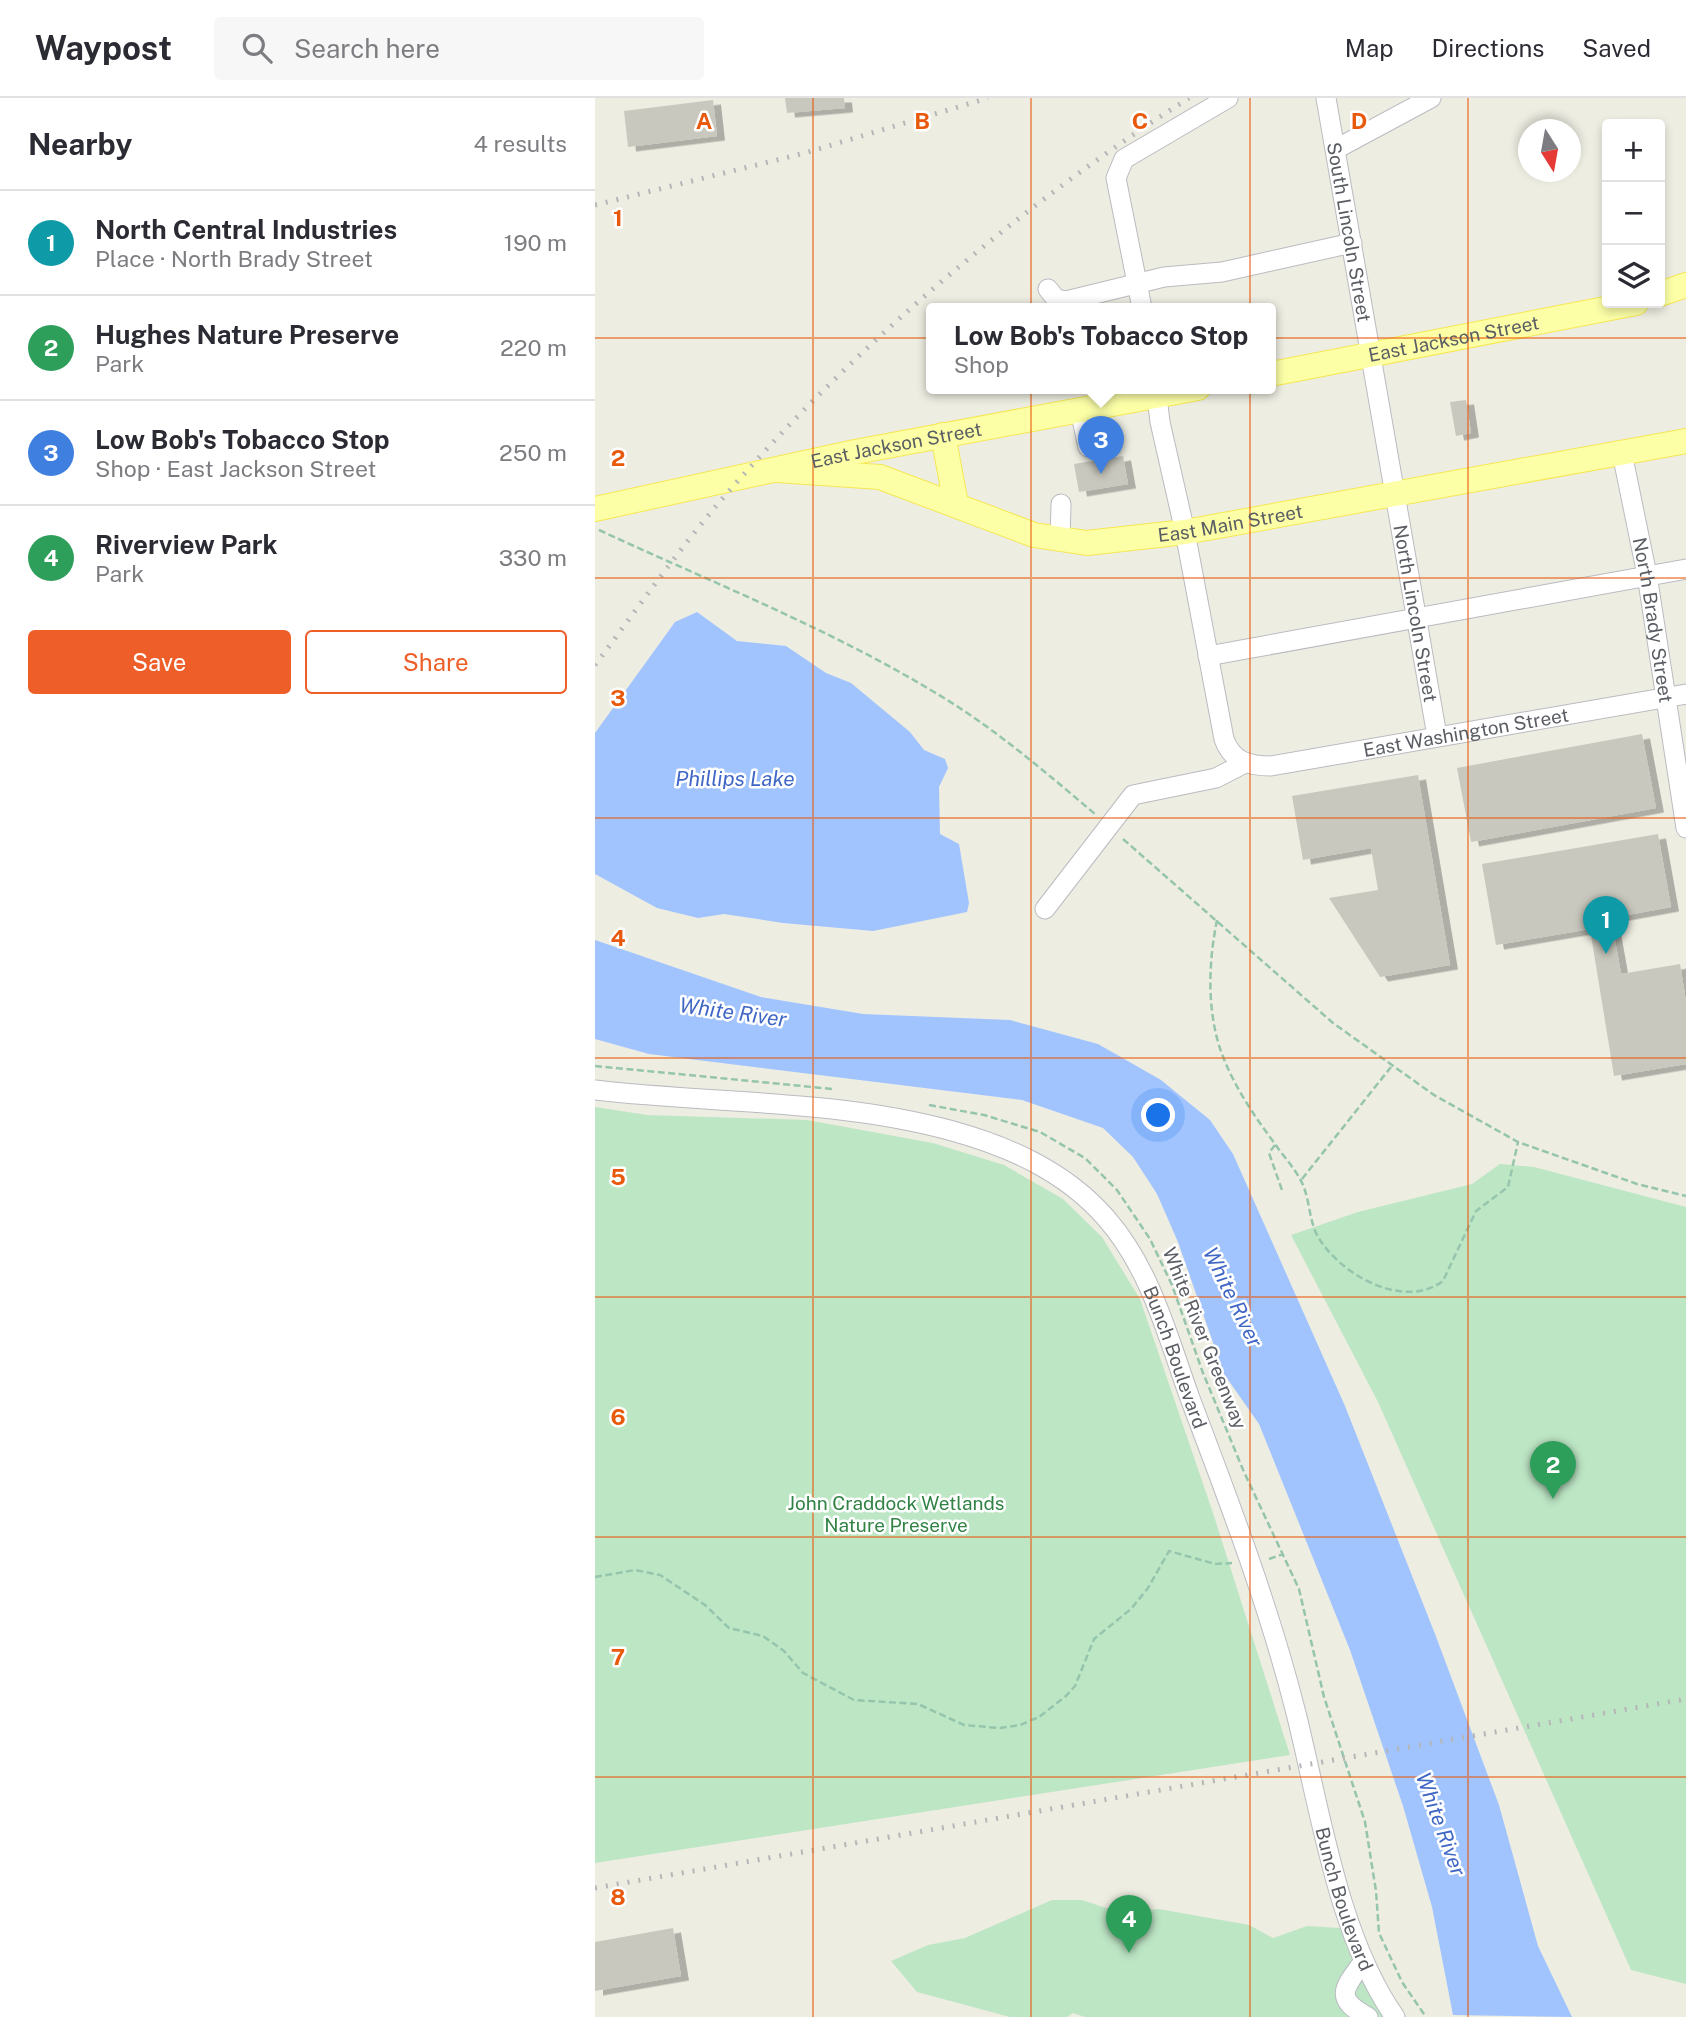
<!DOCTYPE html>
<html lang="en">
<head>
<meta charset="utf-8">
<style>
	body { margin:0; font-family:"Public Sans",sans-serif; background:#f7f7f7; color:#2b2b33 }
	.controls { position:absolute; right:21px; top:21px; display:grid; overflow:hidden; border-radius:7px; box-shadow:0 4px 10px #0003 }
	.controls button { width:63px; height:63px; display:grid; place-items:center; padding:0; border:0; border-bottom:2px solid #e1e1e2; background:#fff; color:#2b2b33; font:35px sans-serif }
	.compass { position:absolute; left:923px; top:21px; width:63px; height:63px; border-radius:50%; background:#fff; box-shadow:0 4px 10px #0003; rotate:169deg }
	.you { position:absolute; left:564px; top:1018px; width:24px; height:24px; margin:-18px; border:5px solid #fff; border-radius:50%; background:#1a73e8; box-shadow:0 0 0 10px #1a73e833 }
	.badge { display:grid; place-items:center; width:46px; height:46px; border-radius:50%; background:#ee5e28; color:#fff; font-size:23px; font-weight:700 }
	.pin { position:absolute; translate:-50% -58px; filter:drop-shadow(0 2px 4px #0008) }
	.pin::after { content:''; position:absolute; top:37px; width:24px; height:21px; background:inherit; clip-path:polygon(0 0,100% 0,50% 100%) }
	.popup { position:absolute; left:331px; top:205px; width:350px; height:91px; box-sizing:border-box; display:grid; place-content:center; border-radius:7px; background:#fff; filter:drop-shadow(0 2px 5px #0005); font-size:23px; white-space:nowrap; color:#7c7c81 }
	.popup b { font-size:26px; color:#2b2b33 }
	.popup::after { content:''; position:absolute; left:50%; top:100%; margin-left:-14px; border:14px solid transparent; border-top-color:#fff }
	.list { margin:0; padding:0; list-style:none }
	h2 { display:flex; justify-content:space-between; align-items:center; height:91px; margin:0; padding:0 28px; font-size:30px }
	h2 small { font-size:23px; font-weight:400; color:#7c7c81 }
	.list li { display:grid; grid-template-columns:46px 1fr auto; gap:21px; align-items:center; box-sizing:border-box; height:105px; padding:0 28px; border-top:2px solid #e1e1e2 }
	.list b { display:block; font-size:26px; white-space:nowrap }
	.list p { margin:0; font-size:23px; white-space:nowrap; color:#7c7c81 }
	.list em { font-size:23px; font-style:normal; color:#7c7c81 }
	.actions { display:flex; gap:14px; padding:21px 28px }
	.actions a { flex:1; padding:16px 0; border:2px solid #ee5e28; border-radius:7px; text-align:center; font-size:24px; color:#ee5e28 }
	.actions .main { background:#ee5e28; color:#fff }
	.icon { flex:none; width:38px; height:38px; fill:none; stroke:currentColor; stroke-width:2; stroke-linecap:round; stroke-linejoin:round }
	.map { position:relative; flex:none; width:1091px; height:1919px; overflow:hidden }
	header { display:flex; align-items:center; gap:42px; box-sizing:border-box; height:98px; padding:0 35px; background:#fff; border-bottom:2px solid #e1e1e2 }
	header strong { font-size:33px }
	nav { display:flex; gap:38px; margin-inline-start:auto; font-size:24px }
	.search { width:490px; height:63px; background:#f7f7f7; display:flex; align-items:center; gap:18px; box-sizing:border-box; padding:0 24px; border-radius:7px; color:#7c7c81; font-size:26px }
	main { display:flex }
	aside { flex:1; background:#fff }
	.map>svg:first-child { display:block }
	.green { fill:#bde6c5 }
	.water { fill:#a1c4ff }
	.building { fill:#c9c8be; filter:url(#shadow) }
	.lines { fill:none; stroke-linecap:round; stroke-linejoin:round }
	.minor-casing { stroke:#babbc1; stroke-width:21 }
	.major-casing { stroke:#f5e754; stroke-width:26 }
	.path { stroke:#95c5ac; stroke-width:2.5; stroke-dasharray:7 3.5; stroke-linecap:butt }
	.minor { stroke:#fff; stroke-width:19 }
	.major { stroke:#fcffa6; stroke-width:24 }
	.rail { stroke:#b5b6b6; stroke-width:5; stroke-dasharray:2 9; stroke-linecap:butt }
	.grid { fill:none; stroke:#e8590c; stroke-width:2; stroke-opacity:0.55 }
	.labels { text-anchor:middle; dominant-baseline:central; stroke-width:5; stroke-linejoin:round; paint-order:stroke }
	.street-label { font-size:19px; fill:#5a5d63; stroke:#fff }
	.park-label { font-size:19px; fill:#318345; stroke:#fff }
	.water-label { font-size:21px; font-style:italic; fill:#4067c6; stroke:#fff }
	.grid-label { font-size:23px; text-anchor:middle; font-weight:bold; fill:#e8590c; stroke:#fff; stroke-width:5; stroke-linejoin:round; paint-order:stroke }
</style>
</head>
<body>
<header>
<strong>Waypost</strong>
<div class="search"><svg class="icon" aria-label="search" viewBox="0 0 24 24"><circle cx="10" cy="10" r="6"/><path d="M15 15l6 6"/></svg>Search here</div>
<nav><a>Map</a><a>Directions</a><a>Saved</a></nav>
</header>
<main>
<aside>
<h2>Nearby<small>4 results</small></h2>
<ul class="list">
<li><span class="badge" style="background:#0f9aa8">1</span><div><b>North Central Industries</b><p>Place · North Brady Street</p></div><em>190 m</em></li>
<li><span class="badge" style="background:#2e9e5b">2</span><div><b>Hughes Nature Preserve</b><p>Park</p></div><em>220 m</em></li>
<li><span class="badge" style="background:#3f7fe0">3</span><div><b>Low Bob's Tobacco Stop</b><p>Shop · East Jackson Street</p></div><em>250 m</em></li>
<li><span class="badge" style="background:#2e9e5b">4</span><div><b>Riverview Park</b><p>Park</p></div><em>330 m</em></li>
</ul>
<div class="actions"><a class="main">Save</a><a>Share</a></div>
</aside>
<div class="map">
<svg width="1091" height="1919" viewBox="0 0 1091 1919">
	<defs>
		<filter id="shadow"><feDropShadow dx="8" dy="4.5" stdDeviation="0" flood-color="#0004"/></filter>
	</defs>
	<rect width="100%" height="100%" fill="#eeede2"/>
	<!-- green -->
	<path class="green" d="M0,1009l52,8 160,5 126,23 71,22 59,34 39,38 38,62 73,214 77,242 -695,108z
		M905,1066l34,3 152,40v777l-55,-14 -253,-568 -87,-167 67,-23 114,-28z
		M457,1802h30l39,13 38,-4 90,16 24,13 34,-12 33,2 14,37 30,52h-299l-12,-4 -6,4h-57l-93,-25 -26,-31 37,-16 37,-7z"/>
	<!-- water -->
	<path class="water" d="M102,514l40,29 49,5 40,27 25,10 59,49 14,18 21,9 3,9 -9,19 1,47 19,10 10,59 -2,9 -94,19 -90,-8 -59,-9 -26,4 -41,-10 -62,-34v-141l80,-111z
		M0,842l166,57 102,17 147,6 88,24 63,36 49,40 23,34 112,252 90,228 64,171 39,141 34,71 -119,-2 -21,-108 -29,-101 -53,-156 -91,-226 -35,-50 -46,-132 -21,-48 -24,-37 -30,-29 -81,-28 -373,-46 -54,-15z"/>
	<!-- building -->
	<path class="building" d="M190,0h59l1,10 -58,5z
		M118,2l4,36 -89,11 -4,-36z
		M871,302l5,33 -15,3 -6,-34z
		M528,358l5,28 -49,8 -5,-28z
		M1047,636l14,74 -185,34 -14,-74z
		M823,677l32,190 -70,12 -51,-79 49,-8 -7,-42 -68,12 -11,-64z
		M1063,736l13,73 -60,11 10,56 59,-10 6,38v62l-72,12 -24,-147 -94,16 -14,-81z
		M78,1830l8,48 -86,15v-49z"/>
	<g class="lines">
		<defs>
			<g id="minor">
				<path id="s1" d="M731,0l111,638"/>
				<path d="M741,51l95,-51"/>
				<path d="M453,191l8,10 10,2 98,-24 58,-5 130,-29"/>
				<path d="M547,210l-26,-130 8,-19 104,-61"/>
				<path id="s2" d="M561,290l4,34 25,110 39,207c8,22 24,27 47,27l415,-72"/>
				<path d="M485,312l8,37"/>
				<path id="s3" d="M1027,355l25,122 39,253"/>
				<path d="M465,442l1,-36"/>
				<path d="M613,558l478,-87"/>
				<path d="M450,811l88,-114 83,-17 29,-15"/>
				<path id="s4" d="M0,992c118,14 239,9 354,40 59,16 116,41 157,88 45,51 62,120 85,183 39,103 78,205 105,312 24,96 42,223 99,304"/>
				<path d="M769,1863c-20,27 -31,37 4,56"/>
			</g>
			<g id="major">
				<path d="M1065,196l26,-9"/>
				<path id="s5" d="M676,276l365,-71"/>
				<path d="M348,337l13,69"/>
				<path id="s6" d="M182,372l103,7 154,58 53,8 98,-11 501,-91"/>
				<path id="s7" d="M0,411l260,-57 343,-64"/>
			</g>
		</defs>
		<!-- minor casing -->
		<use href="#minor" class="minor-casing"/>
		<!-- major casing -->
		<use href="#major" class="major-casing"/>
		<!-- path -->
		<path class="path" d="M4,432c112,52 229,98 335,162 58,34 110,79 161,122
			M528,741l210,184 101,72 84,47 119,42 49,12
			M622,822c-8,40 -10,82 1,122 11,37 34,71 57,102 8,12 18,22 25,35 10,17 8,38 17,56 21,38 85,76 126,46l33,-70 32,-24 10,-45
			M0,968l238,23
			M334,1007l55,10 56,17 45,26 32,32 33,49 22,46 31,88 41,99 55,117 25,108 41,125 11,69 3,42 23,49 24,35
			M680,1047l-6,8 14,40
			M707,1081l89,-112
			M674,1461l14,-5
			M0,1479l40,-7 25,5 45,30 24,23 34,8 21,15 19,22 51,27 64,4 46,21 35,3 21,-3 19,-8 27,-21 9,-10 19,-47 37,-30 17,-21 21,-37 46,13 17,-1"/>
		<!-- minor -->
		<use href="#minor" class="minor"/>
		<!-- major -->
		<use href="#major" class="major"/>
		<!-- rail -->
		<path class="rail" d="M0,107l210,-52 183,-55
			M0,567c40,-53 79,-109 122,-160 132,-155 301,-298 472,-407
			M0,1790l1091,-189"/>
	</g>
	<!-- grid -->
	<path class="grid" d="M218,0v1919M436,0v1919M655,0v1919M873,0v1919M0,240h1091M0,480h1091M0,720h1091M0,960h1091M0,1199h1091M0,1439h1091M0,1679h1091"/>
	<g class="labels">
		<!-- street labels -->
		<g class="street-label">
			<text stroke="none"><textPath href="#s1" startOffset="136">South Lincoln Street</textPath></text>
			<text stroke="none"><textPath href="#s5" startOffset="186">East Jackson Street</textPath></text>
			<text stroke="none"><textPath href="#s7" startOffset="308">East Jackson Street</textPath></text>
			<text stroke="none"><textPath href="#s6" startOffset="466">East Main Street</textPath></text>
			<text stroke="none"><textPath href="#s1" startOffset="523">North Lincoln Street</textPath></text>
			<text stroke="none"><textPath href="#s3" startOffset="170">North Brady Street</textPath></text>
			<text stroke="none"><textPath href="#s2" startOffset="614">East Washington Street</textPath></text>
			<text transform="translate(610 1240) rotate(68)">White River Greenway</text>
			<text stroke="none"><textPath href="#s4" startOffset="696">Bunch Boulevard</textPath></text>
			<text stroke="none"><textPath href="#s4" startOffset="1264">Bunch Boulevard</textPath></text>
		</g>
		<!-- park labels -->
		<g class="park-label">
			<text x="301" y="1405">John Craddock Wetlands<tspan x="301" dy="22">Nature Preserve</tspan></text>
		</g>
		<!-- water labels -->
		<g class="water-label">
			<text x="140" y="680">Phillips Lake</text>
			<text transform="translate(138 914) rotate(8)">White River</text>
			<text transform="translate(638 1199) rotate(64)">White River</text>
			<text transform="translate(846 1726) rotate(70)">White River</text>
		</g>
	</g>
	<g class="grid-label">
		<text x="109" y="31">A</text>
		<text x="327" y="31">B</text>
		<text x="545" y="31">C</text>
		<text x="764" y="31">D</text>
		<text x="23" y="128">1</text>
		<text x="23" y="368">2</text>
		<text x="23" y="608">3</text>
		<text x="23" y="848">4</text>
		<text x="23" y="1087">5</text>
		<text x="23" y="1327">6</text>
		<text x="23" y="1567">7</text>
		<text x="23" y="1807">8</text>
	</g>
</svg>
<div class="controls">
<button>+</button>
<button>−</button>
<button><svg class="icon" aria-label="layers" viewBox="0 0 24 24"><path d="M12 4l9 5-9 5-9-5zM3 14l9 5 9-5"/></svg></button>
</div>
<svg class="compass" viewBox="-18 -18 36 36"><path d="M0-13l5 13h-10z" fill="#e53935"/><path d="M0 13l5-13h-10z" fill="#7c7c81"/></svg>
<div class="you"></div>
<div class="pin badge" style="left:1011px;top:856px;background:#0f9aa8">1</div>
<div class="pin badge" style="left:958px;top:1401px;background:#2e9e5b">2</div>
<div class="pin badge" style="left:506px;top:376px;background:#3f7fe0">3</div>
<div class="popup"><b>Low Bob's Tobacco Stop</b>Shop</div>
<div class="pin badge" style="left:534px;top:1855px;background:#2e9e5b">4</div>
</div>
</main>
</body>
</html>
